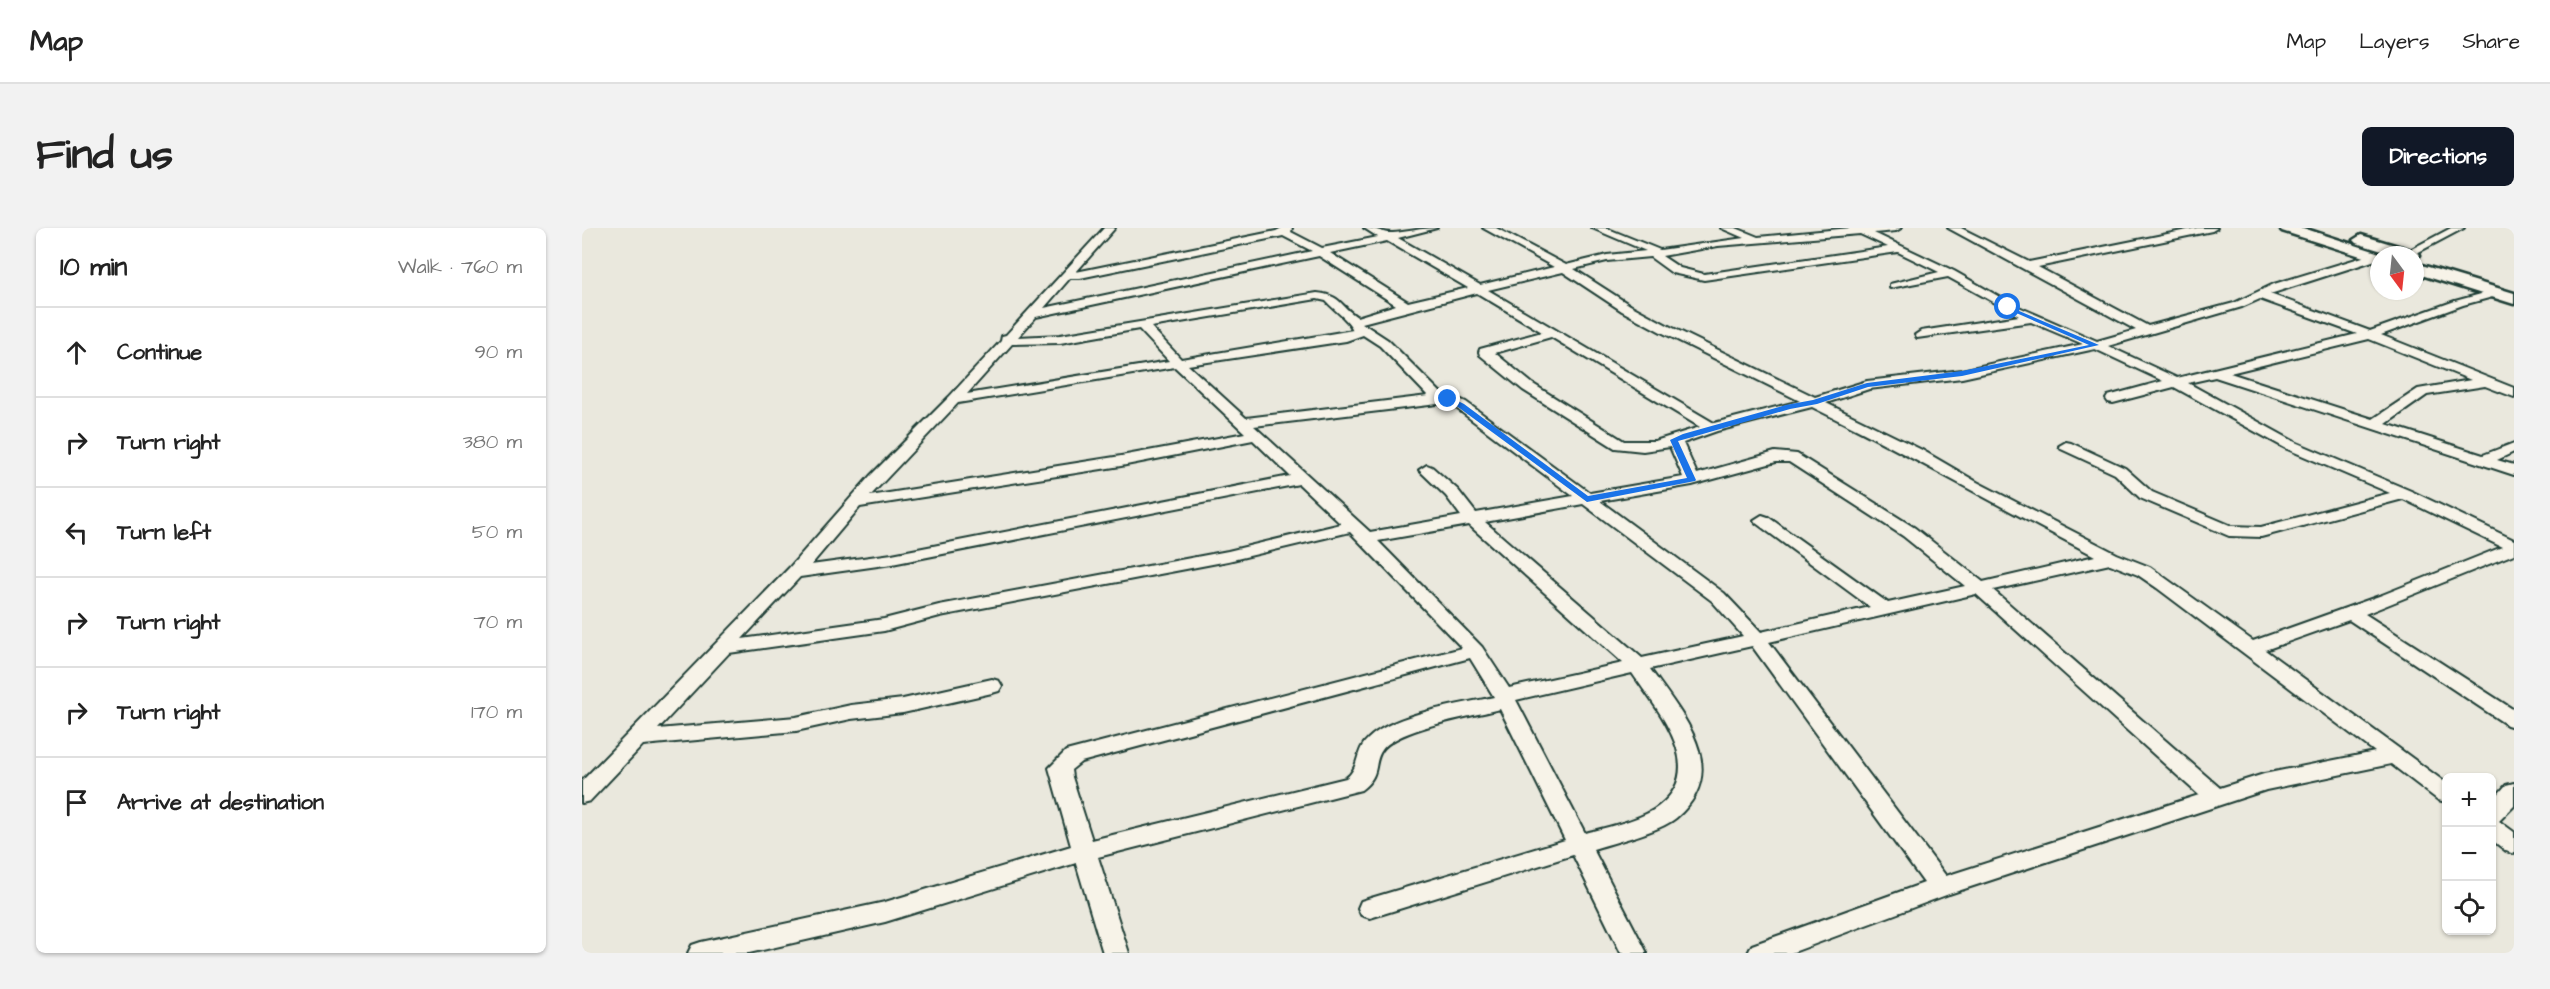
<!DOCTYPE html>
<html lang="en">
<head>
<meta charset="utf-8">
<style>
	body { margin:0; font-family:"Architects Daughter",sans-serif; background:#f2f2f2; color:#222 }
	.controls { position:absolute; right:18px; bottom:18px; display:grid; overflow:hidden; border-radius:9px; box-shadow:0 2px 4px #0004 }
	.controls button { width:54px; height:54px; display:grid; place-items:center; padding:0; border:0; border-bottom:2px solid #e0e0e0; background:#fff; color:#222; font:30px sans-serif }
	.compass { position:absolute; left:1788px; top:18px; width:54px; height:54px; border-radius:50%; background:#fff; box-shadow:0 2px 4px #0004; rotate:165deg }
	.stop { position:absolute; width:18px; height:18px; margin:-14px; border:4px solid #1a73e8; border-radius:50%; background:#fff }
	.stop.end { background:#1a73e8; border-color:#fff; box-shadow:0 2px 6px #0008 }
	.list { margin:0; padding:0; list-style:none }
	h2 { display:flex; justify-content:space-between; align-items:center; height:78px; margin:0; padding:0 24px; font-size:26px }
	h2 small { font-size:20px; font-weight:400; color:#767676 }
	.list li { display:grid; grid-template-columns:39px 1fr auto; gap:18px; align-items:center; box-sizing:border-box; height:90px; padding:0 24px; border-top:2px solid #e0e0e0 }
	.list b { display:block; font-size:22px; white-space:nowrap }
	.list em { font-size:20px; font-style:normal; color:#767676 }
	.icon { flex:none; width:33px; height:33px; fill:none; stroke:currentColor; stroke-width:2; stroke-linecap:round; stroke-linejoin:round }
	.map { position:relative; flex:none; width:1932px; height:725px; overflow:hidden; border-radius:9px }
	header { display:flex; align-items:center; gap:36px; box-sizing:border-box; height:84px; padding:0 30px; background:#fff; border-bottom:2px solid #e0e0e0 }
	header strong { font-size:28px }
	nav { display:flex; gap:33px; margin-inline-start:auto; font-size:21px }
	.intro { display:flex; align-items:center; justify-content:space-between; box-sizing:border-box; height:144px; padding:0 36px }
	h1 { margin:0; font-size:42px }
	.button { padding:15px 27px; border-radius:9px; background:#111827; color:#fff; font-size:21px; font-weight:700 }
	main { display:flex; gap:36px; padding:0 36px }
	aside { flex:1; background:#fff; border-radius:9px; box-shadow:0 2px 4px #0004 }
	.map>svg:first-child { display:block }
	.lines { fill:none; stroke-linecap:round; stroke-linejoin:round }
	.minor-casing { stroke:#1f3d34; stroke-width:4 }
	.highway-casing { stroke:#1f3d34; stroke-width:5 }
	.minor { fill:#f7f3e8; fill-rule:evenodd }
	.highway { fill:#f7f3e8; fill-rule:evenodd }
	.route { fill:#1a73e8 }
</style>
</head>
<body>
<header>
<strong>Map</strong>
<nav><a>Map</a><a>Layers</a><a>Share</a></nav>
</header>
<div class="intro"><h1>Find us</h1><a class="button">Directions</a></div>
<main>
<aside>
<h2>10 min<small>Walk · 760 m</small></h2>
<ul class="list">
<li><svg class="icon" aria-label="ahead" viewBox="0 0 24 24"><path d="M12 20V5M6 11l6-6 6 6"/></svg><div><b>Continue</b></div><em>90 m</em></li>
<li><svg class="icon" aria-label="right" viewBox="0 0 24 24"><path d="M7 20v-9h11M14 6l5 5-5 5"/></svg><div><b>Turn right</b></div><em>380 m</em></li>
<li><svg class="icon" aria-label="left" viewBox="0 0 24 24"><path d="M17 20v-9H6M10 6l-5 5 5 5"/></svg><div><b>Turn left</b></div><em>50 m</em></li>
<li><svg class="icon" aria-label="right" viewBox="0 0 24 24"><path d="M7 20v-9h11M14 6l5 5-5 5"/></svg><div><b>Turn right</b></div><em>70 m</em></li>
<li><svg class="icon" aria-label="right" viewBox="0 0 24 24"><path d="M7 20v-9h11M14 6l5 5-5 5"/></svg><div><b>Turn right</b></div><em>170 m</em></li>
<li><svg class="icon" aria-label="arrive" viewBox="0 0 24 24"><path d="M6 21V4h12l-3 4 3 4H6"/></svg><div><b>Arrive at destination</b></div></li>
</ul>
</aside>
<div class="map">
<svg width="1932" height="725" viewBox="0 0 1932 725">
	<rect width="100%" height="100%" fill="#eae8dd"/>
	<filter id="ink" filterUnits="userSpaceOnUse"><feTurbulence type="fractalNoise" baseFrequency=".0167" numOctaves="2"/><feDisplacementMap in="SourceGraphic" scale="12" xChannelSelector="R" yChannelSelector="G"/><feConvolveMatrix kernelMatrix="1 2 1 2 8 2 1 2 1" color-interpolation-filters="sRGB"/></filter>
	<g filter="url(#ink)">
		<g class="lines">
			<defs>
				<path id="minor" d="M522,0h11l-39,44 200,-41 6,-3h10l-1,4 31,16 56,-11 -14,-9c10,0 22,6 29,5 15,-1 28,-5 44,-5l-39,10 82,47 74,-18 -71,-39h13l70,37 41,-10 39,-4 -54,-23h14l54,22 84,-12 -23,-10h15l22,9 92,-9h51l-5,3 -22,2 80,38 58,33 85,37 39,-11 -188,-102h13l68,34 168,-34h20l-5,3 -174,36 110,59 86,-23 40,-19 102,-31 5,2 -2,4 -109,35 100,37 85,-30 41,-11 4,1v4l-37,10 -82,30 133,53v9l-29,-11 -58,9 -41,29 97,31 31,-12v9l-17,8 17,5v10l-299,-98 -27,6 107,59 116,49 103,49v14l-149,60 149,96v17l-7,-2 -158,-105 -84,30 181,133v19l-8,-2 -47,-36 -125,26 -317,104 -158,59h-43l4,-8 172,-62 -172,-237 -102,23c32,45 83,101 26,149 -17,14 -61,24 -83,31l54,104h-26l-48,-98 -203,63 -9,-3 -3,-7 3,-7 204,-61 -65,-131c-26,7 -102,19 -118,41 -10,14 0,24 -21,40l-263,67 31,96h-26l-27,-90 -191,59 -136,31h-61l4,-8 9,-3 184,-40 186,-56 -22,-78 17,-17 396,-103 -112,-116 -122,29 -288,55 -56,15 -155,22 -71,76 138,-12 55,-12 52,-6 89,-20 7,2 3,5 -3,5 -7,2 -89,20 -52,6 -55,12 -153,14 -53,56 -8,2v-22l207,-213 81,-92 79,-79 52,-56 1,-5 4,-1zM1278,6l28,13 -184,27 -24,-6 -18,-12 56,-10zM701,8l29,15 -268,57 26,-30h10zM805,13l81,47 -60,14 -78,-49zM1316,24l41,20 -49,12v4l58,-11 71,39 -98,15 -6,4 2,3 114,-16 52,22 -121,26 -95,11 -52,16 -146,-71 -39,-21 -56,-36 33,-8 43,-4 22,16 32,7zM737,28l77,49 -39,12c-19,-13 -15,-21 -40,-24l-257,42 -42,2 18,-20zM981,44l59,39 39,21 139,69 -86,22 -226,-133zM895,65l65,39 -62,17 -1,3 1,3 43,35 92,58 28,3 27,-4 13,30 -93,16 -124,-91 -13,-6 -10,-1 -55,-55 -26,-17zM735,71l9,2c9,10 22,18 27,29l-172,29 -30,-32zM1678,71l97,35 -180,44 -69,-32 134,-39zM557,101l30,32 -202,33 45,-50 48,-1zM781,107l17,11 48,50 -182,22 -58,-53 158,-24zM969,109l149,90 -45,14h-31l-91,-57 -38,-31zM1787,111l102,41 -53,9 -45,30 -143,-46zM1513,121l68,32 -55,15 -2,3 2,3 5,1 61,-16 111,61 105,45 -129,34 -29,-1 -80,-34 -27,-24 -54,-25 -5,-1 -7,4 2,3 54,25 25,24 89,38 32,1 142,-38 99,48 -120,48 -129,46 -103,-74 -33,-13 -140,-72 -55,-32 -96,-47 43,-14 93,-11zM593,139l70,66 -124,23 -251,40 88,-93zM864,175l10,5 117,88 -97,17 -18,-23 -26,-23 -5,-2 -8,5 27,26 15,20 -91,16 -116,-106zM1230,179c96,47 188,100 283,149l-112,26 -68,-54 -118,-74 -22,-2 -78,22 -14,-31 34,-12zM671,212l37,36 -398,78 -81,11 49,-58 261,-41zM1194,234h13l114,74 62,50 -77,17 -120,-86 -6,-2 -8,5 2,3 114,84 -109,25 -37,-39 -124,-92 92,-16zM717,256l42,40 -113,27 -289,54 -55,14 -142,20 58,-62 92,-13zM1001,276l129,97 31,35 -101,22 -157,-136zM887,297l154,138 -114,25 -27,-41 -104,-106zM1528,336l28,11 19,13 218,164 -111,22 -44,14 -227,-198zM1394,366l223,201 -253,81 -177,-234zM888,430l24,39c-36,8 -99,16 -126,42 -13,11 -8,29 -22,39l-254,62 -20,-63 -1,-7 10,-8zM1050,445c25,37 77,95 27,133 -17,14 -52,21 -74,27l-69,-133z
					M1869,0h13l-51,27 -11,-1z
					M1932,555v23l-15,15 15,11v22l-8,-3 -14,-11v-39l14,-16z"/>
				<path id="highway" d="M1697,0h24l83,27h-7v7l-6,-2 -91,-29z
					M1779,7l57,17 2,3 -5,4v-4h-20l-39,-12 -3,-3z
					M1833,35l99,30v11l-99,-31z"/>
			</defs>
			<!-- minor casing -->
			<use href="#minor" class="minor-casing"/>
			<!-- highway casing -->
			<use href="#highway" class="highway-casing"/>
			<!-- minor -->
			<use href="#minor" class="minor"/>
			<!-- highway -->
			<use href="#highway" class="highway"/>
		</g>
	</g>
	<!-- route -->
	<path class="route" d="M1423,77l94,40 -137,31 -94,11 -51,17 -27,5 -101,29 -11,3 18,39 -1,1 -108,21 -129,-95 -14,-8 4,-3 16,8 124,92 99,-18 -17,-38 13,-6 103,-29 27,-5 54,-17 95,-12 127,-26 -84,-37z"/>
</svg>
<div class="controls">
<button>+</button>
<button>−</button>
<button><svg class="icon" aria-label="locate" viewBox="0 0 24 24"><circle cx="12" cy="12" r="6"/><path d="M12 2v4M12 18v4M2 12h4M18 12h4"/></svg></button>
</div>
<svg class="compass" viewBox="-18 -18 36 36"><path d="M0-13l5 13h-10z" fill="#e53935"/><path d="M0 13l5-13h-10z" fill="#767676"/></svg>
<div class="stop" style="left:1426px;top:79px"></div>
<div class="stop end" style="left:866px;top:171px"></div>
</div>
</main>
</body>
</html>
